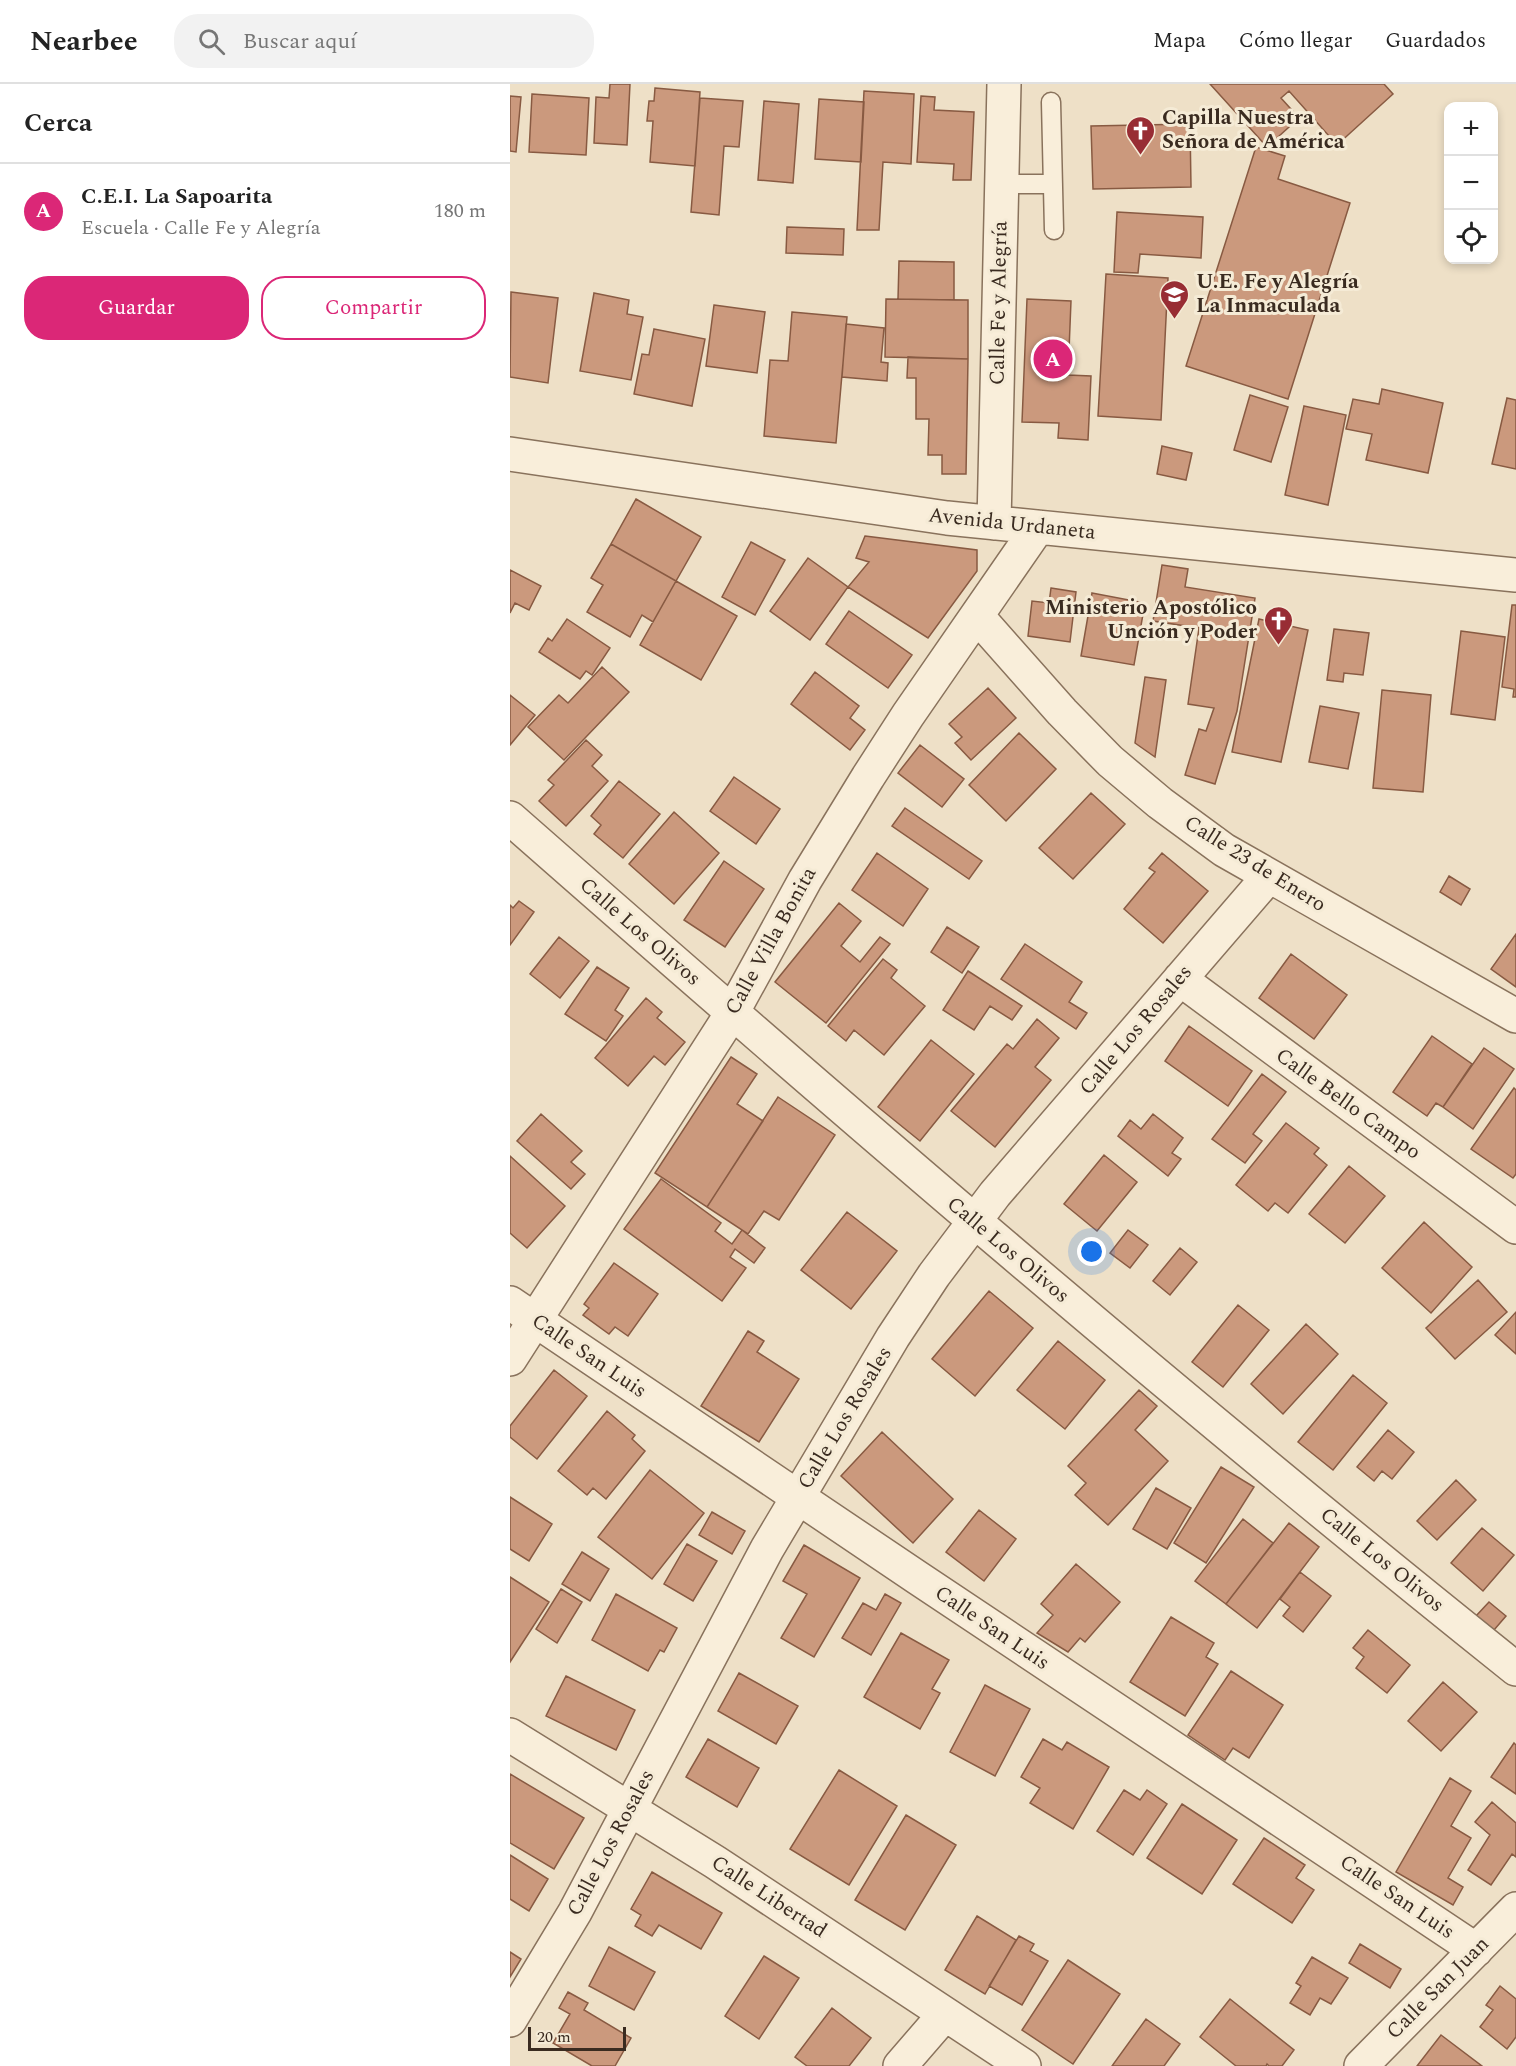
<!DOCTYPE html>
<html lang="es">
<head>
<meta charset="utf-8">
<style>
	body { margin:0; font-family:Spectral,serif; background:#f2f2f2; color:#222 }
	.controls { position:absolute; right:18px; top:18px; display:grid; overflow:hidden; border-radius:12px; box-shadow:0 3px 9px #0003 }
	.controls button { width:54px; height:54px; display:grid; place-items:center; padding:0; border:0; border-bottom:2px solid #e0e0e0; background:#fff; color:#222; font:30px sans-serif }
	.scale { position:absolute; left:18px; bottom:15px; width:98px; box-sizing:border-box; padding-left:6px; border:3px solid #3a2b20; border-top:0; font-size:16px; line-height:21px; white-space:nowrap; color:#3a2b20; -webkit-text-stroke:4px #f5ebd6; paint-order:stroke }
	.you { position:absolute; left:582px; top:1168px; width:21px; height:21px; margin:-15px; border:4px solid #fff; border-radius:50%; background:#1a73e8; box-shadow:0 0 0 9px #1a73e833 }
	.badge { display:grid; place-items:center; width:39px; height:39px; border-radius:50%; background:#db2777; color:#fff; font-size:20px; font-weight:700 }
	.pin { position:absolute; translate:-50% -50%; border:3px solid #fff; box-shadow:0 2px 6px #0006 }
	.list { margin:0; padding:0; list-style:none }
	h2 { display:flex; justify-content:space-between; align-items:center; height:78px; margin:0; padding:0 24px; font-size:26px }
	h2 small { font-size:20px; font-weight:400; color:#767676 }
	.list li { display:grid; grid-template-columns:39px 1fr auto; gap:18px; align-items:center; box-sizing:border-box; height:96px; padding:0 24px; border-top:2px solid #e0e0e0 }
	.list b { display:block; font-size:22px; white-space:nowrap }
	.list p { margin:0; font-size:20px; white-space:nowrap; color:#767676 }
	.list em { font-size:20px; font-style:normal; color:#767676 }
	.actions { display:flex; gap:12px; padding:18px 24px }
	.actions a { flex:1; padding:14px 0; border:2px solid #db2777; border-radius:24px; text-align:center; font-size:21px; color:#db2777 }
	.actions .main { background:#db2777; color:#fff }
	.icon { flex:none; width:33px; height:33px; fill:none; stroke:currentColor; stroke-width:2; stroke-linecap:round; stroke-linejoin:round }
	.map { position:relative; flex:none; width:1006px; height:1982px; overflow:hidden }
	header { display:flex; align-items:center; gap:36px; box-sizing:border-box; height:84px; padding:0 30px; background:#fff; border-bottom:2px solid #e0e0e0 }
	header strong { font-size:28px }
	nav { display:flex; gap:33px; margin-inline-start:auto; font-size:21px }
	.search { width:420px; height:54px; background:#f2f2f2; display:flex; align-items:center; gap:15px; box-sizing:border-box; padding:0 21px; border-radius:24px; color:#767676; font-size:22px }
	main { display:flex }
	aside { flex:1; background:#fff }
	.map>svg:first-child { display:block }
	.building { fill:#cb997d; stroke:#885a42; stroke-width:1.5 }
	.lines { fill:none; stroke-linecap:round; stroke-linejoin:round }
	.lane-casing { stroke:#89725c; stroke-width:21 }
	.street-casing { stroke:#89725c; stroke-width:36 }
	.lane { stroke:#f9eeda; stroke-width:18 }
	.street { stroke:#f9eeda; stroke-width:33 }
	.labels { text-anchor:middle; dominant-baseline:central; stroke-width:6; stroke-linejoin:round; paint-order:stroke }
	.poi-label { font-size:21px; font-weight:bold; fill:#3a2b20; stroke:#f5ebd6; text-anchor:start }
	.street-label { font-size:21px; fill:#3a2b20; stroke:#f5ebd6 }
</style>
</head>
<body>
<header>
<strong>Nearbee</strong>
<div class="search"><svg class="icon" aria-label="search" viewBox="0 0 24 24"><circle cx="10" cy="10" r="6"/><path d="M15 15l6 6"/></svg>Buscar aquí</div>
<nav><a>Mapa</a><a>Cómo llegar</a><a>Guardados</a></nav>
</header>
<main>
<aside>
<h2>Cerca<small></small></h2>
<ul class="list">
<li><span class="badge">A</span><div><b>C.E.I. La Sapoarita</b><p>Escuela · Calle Fe y Alegría</p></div><em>180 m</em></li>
</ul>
<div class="actions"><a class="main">Guardar</a><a>Compartir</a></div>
</aside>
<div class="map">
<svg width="1006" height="1982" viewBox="0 0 1006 1982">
	<rect width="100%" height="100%" fill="#eee0c7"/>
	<!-- building -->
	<path class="building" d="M100,0h20l-3,61 -33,-2 2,-46 13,1z
		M700,0h174l9,10 -56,51 -48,-54 -8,7 18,20 -32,29z
		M145,4l45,4 -5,74 -45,-4 3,-41h-6l2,-20h5z
		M354,7l50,3 -3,70 -28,-2 -4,68h-22z
		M22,10l57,4 -3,57 -57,-3z
		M0,12l11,1 -5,55 -6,-1z
		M411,12l14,1 -1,13 40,2 -3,68h-18l1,-16 -37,-2z
		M190,14l43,3 -4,46 -15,-1 -5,69 -28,-3z
		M309,15l45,3 -3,60 -46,-3z
		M254,17l35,3 -6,79 -35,-3z
		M680,40l1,63 -98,2 -2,-63z
		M746,63l29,9 -7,23 72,24 -62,196 -102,-33z
		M607,128l86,5 -2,41 -61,-4 -2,19 -24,-1z
		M277,143l57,2 -1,26 -57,-2z
		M389,177l55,1v38l-56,-1z
		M596,190l62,4 -7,142 -63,-4z
		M1,208l47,6 -10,85 -38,-6z
		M84,209l35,7 -2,14 16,3 -12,63 -51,-9z
		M376,215l82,1v59l-83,-2z
		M517,215l44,2 -3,74 23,1 -3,64 -30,-2 1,-15 -37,-1z
		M204,221l51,7 -8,61 -51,-7z
		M282,228l55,5 -11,126 -72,-7 6,-76 18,1z
		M336,240l38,4 -3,34 7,1 -1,18 -45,-4z
		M144,245l51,10 -13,67 -58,-12 8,-40 7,1z
		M398,273l60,2 -2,115h-24v-19h-14l1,-36h-13v-41h-9z
		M872,305l61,14 -15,70 -62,-13 6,-26 -26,-5 7,-30 26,5z
		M740,311l38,12 -17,55 -37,-12z
		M997,314l9,2v69l-24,-5z
		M794,322l42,9 -18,90 -43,-10z
		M652,362l30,7 -6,27 -29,-6z
		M126,415l65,38 -25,44 -65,-37z
		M355,452l112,14v21l-49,67 -80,-51 21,-25 -13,-4z
		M241,458l34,18 -30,55 -33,-18z
		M101,460l65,37 -23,41 -11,-7 -12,22 -43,-25 16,-27 -12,-7z
		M298,474l40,29 -38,53 -40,-29z
		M652,481l26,4 -3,18 70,11 -18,113 -22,73 -30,-9 14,-46 7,2 8,-23 -26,-4 11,-76 -46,-7z
		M0,486l31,16 -12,24 -14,-7 -5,10z
		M166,497l61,35 -36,64 -61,-35z
		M541,504l25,4 -6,50 -42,-6 4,-35 17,2z
		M582,509l53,10 -11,62 -53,-9z
		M1002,521h4v92h-3l1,-8 -12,-2z
		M339,527l63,44 -24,33 -62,-44z
		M57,535l43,29 -18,27 -6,-4 -6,8 -41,-27 9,-14 4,3z
		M749,535l49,11 -27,132 -49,-10z
		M824,545l35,4 -6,42 -19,-2 -1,9 -16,-2z
		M951,547l44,6 -10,83 -44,-6z
		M92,583l27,25 -65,68 -36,-33 31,-32 9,8z
		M305,588l44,34 -9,12 15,12 -15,20 -59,-46z
		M635,593l21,3 -11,77 -20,-14z
		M478,604l28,30 -45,42 -16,-17 7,-6 -13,-13z
		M872,606l49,5 -8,97 -50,-4z
		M0,611l25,20 -25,30z
		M810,622l39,7 -11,56 -39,-7z
		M509,649l37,36 -50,52 -37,-36z
		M76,656l16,15 -10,11 16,15 -42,45 -27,-25 15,-16 -6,-5z
		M410,661l44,34 -22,28 -44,-34z
		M224,693l46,32 -24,35 -46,-33z
		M109,697l41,33 -37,44 -29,-24 7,-9 -10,-9z
		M581,709l34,31 -52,55 -34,-31z
		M395,724l77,53 -13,18 -77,-53z
		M164,728l45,41 -45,51 -45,-40z
		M367,769l51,36 -25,37 -51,-36z
		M652,769l46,38 -45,52 -39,-34 31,-37 -6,-4z
		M214,777l40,28 -39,58 -41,-27z
		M939,792l21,13 -9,16 -21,-13z
		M9,817l15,11 -24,33v-40l3,3z
		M329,819l22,18 -20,25 19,16 20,-25 10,7 -64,79 -51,-41z
		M437,843l32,20 -17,26 -31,-21z
		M1006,850v53l-25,-18z
		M49,853l30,24 -29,37 -30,-24z
		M515,860l57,38 -13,20 18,11 -11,16 -75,-50z
		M781,870l56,41 -33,44 -55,-41z
		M373,875l14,11 -6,8 34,28 -41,49 -30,-25 -8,11 -18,-15z
		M87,883l32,21 -14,22 8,6 -17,25 -41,-27z
		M458,887l54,35 -10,14 -22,-14 -16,24 -31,-20z
		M136,914l16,14 -5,6 28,24 -20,23 -11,-9 -26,30 -33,-28z
		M527,935l22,19 -24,29 16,13 -56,67 -44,-36 56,-67 6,5z
		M679,942l63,45 -24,35 -63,-45z
		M922,952l40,28 -29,43 -7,-4 -9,13 -34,-24z
		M421,956l43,34 -54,67 -42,-34z
		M974,964l30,21 -41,60 -30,-22z
		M221,973l26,17 -20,30 26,17 -56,86 -52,-34z
		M752,990l24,18 -33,42 9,7 -17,22 -33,-24z
		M1004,1004l2,2v84l-3,4 -42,-29z
		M268,1013l57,38 -56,85 -15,-9 -16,23 -41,-27z
		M31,1030l41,37 -11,11 14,12 -14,15 -54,-48z
		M643,1030l30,24 -11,15 9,6 -13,17 -50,-40 12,-16 11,9z
		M776,1039l33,25 -5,6 13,11 -39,48 -13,-10 -7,8 -32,-26z
		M594,1071l33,27 -40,49 -33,-27z
		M0,1072l55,50 -38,42 -17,-15z
		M839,1082l36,30 -40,47 -36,-29z
		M151,1095l60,44 -6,8 17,13 10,-14 23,18 -11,15 -19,-14 -5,8 16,11 -24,33 -98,-72z
		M337,1128l50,39 -46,58 -50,-39z
		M914,1138l48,45 -41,46 -49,-45z
		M618,1146l20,15 -18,23 -20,-15z
		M670,1164l17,14 -27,33 -17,-14z
		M104,1179l44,31 -30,42 -13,-9 -6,7 -26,-19 6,-7 -5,-4z
		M968,1196l29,32 -52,47 -29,-31z
		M479,1207l44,37 -58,68 -43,-37z
		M728,1221l31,25 -46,57 -31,-25z
		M1006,1228v42l-21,-19z
		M796,1240l32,30 -55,60 -32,-30z
		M238,1247l16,10 -7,11 42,27 -40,63 -58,-36z
		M548,1257l47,39 -40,49 -48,-39z
		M44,1286l33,26 -50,63 -27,-22v-11z
		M843,1291l34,28 -54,67 -35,-28z
		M629,1306l18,16 -22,24 33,31 -60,64 -33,-30 11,-12 -18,-17z
		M97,1327l28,24 -3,4 13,12 -39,48 -13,-11 -6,7 -29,-24z
		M878,1346l26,22 -22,27 -10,-8 -8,10 -17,-14z
		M372,1348l71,67 -40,44 -72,-67z
		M711,1383l33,20 -48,76 -32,-20z
		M140,1386l54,43 -52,66 -54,-42z
		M946,1396l20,20 -39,40 -20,-19z
		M646,1404l35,20 -24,41 -34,-20z
		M0,1413l42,27 -23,37 -19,-12z
		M469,1426l37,29 -32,42 -38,-29z
		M202,1428l33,19 -13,23 -33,-19z
		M733,1435l30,24 -47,61 -31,-23z
		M779,1439l30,24 -62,81 -31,-24z
		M972,1444l32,27 -31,36 -32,-28z
		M177,1460l30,17 -24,40 -29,-17z
		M294,1461l56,33 -46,79 -33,-19 26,-44 -24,-13z
		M72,1468l27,17 -19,32 -28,-17z
		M566,1480l44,38 -35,40 -5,-4 -12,14 -31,-19 16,-18 -12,-11z
		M790,1488l31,24 -28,36 -20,-16 7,-9 -10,-8z
		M0,1493l39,25 -39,60z
		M51,1505l21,13 -25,41 -21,-14z
		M106,1510l61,34 -13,24 -4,-2 -12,21 -56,-31z
		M375,1510l16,9 -30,52 -29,-17 21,-35 13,7z
		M979,1518l17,14 -12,14 -18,-14z
		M661,1533l43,26 -8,14 12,7 -33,52 -55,-34z
		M858,1546l42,35 -23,28 -31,-25 8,-11 -11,-9z
		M391,1549l48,27 -17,29 8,4 -20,36 -56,-32z
		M721,1587l52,34 -34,53 -16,-10 -8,12 -37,-25z
		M229,1589l59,33 -22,38 -58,-33z
		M56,1592l69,34 -19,40 -70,-34z
		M933,1598l34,30 -36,39 -33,-30z
		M475,1601l45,24 -35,67 -45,-24z
		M198,1655l51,29 -22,39 -51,-30z
		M533,1655l19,11 5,-8 42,25 -36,62 -43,-26 10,-15 -19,-11z
		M1004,1659l2,2v49l-25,-17z
		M329,1686l58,36 -48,79 -59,-36z
		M0,1690l74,44 -30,51 -44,-26z
		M940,1694l21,13 -20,35 20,12 -23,40 15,9 -10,18 -57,-33z
		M614,1706l16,10 7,-10 20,14 -34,51 -36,-24z
		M982,1718l24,21v34l-4,-3 -21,31 -23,-15 22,-35 -15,-13z
		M672,1720l55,36 -35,54 -55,-36z
		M396,1731l50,30 -51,85 -50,-30z
		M754,1754l41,27 -9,13 18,12 -22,33 -59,-39z
		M0,1771l38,24 -19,32 -19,-12z
		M142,1788l70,41 -21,36 -42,-24 -7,11 -17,-10 6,-11 -10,-6z
		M467,1832l39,24 -31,54 -40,-24z
		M509,1852l15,8 -4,7 18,10 -26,44 -33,-19z
		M850,1860l41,25 -11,19 -41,-25z
		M99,1863l46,25 -21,38 -45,-24z
		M0,1868l11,7 -11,18z
		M254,1872l35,22 -40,61 -34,-23z
		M802,1873l36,21 -17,26 -11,-6 -10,17 -20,-12 11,-17 -5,-3z
		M558,1876l52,34 -47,70 -51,-34z
		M990,1902l16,13v38l-9,12 -27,-22 13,-17 -7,-5z
		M58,1908l20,11 -4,7 47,28 -16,28h-23l-39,-23 17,-29 -11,-6z
		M720,1915l64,51 -12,16h-13l-2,-2 -1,2h-30l-36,-29z
		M322,1924l39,30 -22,28h-42l-12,-9z
		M636,1935l34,25 -16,22h-52z
		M931,1951l41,31h-65z"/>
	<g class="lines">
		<defs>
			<path id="lane" d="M541,18l3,128
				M492,100h51"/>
			<path id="street" d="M0,370l437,64 569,57
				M484,439l10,-439
				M467,532l85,96 48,49 50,42 64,47 292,166
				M0,734c330,290 663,577 1006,851
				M670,895l336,248
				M0,1219l408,275 558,372
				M0,1275l222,-346 73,-133 63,-103 40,-62 130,-188
				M0,1651l205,127 309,204
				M0,1936l65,-108 192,-363 126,-212 41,-62 61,-81 274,-318
				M390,1982l45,-52
				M851,1982l155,-157"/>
		</defs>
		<!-- lane casing -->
		<use href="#lane" class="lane-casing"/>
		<!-- street casing -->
		<use href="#street" class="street-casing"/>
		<!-- lane -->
		<use href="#lane" class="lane"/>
		<!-- street -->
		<use href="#street" class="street"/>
	</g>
	<!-- icons -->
	<defs>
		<symbol id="church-pin" viewBox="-11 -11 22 30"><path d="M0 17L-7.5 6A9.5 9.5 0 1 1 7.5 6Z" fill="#982d34" stroke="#f5ebd6"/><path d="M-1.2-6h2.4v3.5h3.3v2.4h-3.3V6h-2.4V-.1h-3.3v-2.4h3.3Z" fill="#fff"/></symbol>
		<symbol id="school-pin" viewBox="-11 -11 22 30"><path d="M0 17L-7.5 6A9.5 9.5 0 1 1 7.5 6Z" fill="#982d34" stroke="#f5ebd6"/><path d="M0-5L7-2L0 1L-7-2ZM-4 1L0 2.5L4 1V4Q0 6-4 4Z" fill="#fff"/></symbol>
	</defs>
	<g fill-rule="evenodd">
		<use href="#church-pin" x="614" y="30" width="33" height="45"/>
		<use href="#school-pin" x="648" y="194" width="33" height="45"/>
		<use href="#church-pin" x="752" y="520" width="33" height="45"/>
	</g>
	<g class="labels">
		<!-- poi labels -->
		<g class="poi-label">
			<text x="652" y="34">Capilla Nuestra<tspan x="652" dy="24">Señora de América</tspan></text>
			<text x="686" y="198">U.E. Fe y Alegría<tspan x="686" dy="24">La Inmaculada</tspan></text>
			<text x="747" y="524" text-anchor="end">Ministerio Apostólico<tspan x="747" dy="24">Unción y Poder</tspan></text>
		</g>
		<!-- street labels -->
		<g class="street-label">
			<text transform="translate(489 219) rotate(-89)">Calle Fe y Alegría</text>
			<text transform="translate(502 440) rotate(6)">Avenida Urdaneta</text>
			<text transform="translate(745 780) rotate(32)">Calle 23 de Enero</text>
			<text transform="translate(130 848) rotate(41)">Calle Los Olivos</text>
			<text transform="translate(261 857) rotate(-61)">Calle Villa Bonita</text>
			<text transform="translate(626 946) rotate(-50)">Calle Los Rosales</text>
			<text transform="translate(838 1020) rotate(36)">Calle Bello Campo</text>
			<text transform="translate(498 1166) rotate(40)">Calle Los Olivos</text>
			<text transform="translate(79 1272) rotate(34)">Calle San Luis</text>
			<text transform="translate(335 1334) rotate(-59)">Calle Los Rosales</text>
			<text transform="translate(872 1476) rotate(39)">Calle Los Olivos</text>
			<text transform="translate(482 1544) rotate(34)">Calle San Luis</text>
			<text transform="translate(101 1759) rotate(-62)">Calle Los Rosales</text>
			<text transform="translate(259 1813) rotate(33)">Calle Libertad</text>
			<text transform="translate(887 1813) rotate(34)">Calle San Luis</text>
			<text transform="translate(928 1904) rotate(-45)">Calle San Juan</text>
		</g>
	</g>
</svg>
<div class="controls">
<button>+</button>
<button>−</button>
<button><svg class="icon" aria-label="locate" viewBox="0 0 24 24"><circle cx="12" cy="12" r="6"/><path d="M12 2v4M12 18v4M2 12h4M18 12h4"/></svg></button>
</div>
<div class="scale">20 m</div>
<div class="you"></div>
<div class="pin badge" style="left:543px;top:275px">A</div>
</div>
</main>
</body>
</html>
